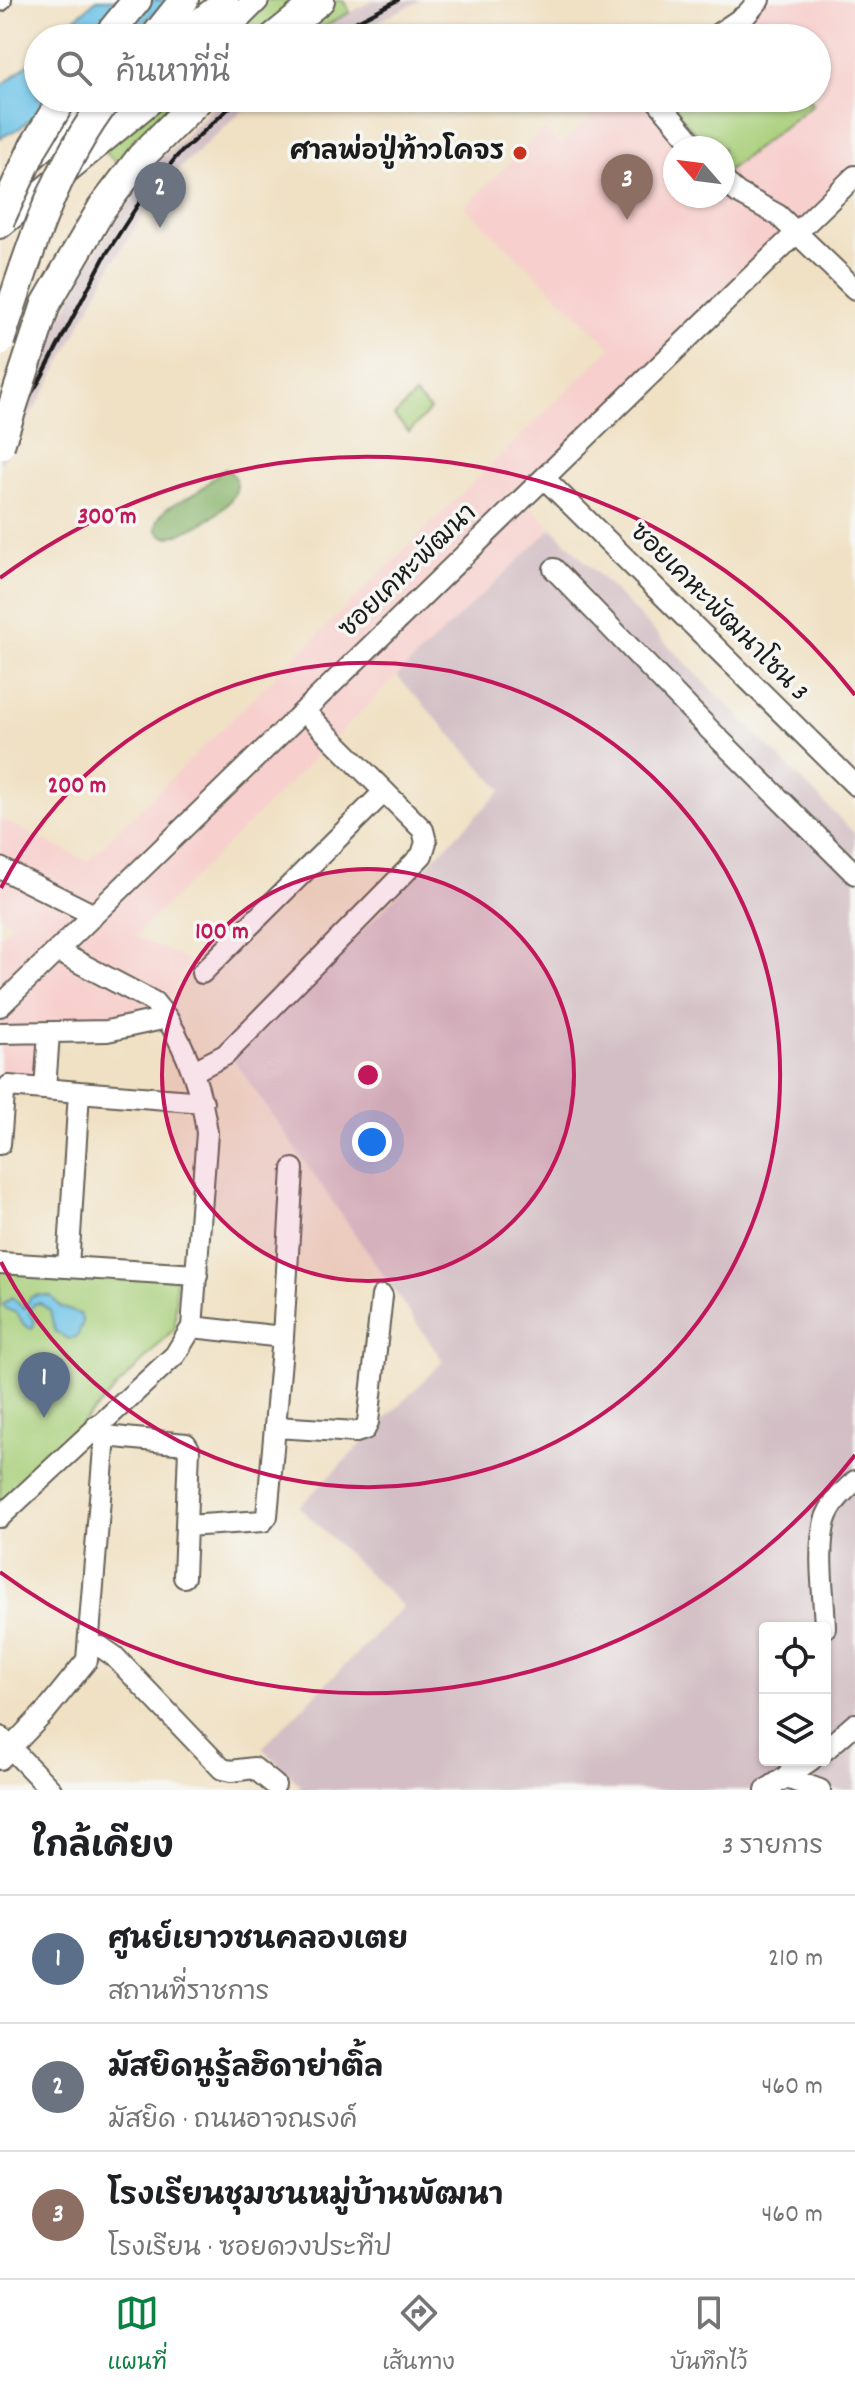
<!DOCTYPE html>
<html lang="th">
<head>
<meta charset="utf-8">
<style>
	body { margin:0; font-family:Dekko,"Playpen Sans Thai",sans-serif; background:#f2f2f2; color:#202124 }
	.controls { position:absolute; right:24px; bottom:24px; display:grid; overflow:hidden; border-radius:8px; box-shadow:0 2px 6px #0004 }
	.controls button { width:72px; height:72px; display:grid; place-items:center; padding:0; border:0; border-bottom:2px solid #e0e0e0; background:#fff; color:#202124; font:40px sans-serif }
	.compass { position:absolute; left:663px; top:136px; width:72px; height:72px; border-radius:50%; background:#fff; box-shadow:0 2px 6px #0004; rotate:298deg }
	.you { position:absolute; left:372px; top:1142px; width:28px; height:28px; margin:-20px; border:6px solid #fff; border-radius:50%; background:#1a73e8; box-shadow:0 0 0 12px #1a73e833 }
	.badge { display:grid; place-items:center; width:52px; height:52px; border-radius:50%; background:#0b8043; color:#fff; font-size:26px; font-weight:700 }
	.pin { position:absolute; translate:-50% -66px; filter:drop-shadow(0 2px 4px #0008) }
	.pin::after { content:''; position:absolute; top:42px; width:28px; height:24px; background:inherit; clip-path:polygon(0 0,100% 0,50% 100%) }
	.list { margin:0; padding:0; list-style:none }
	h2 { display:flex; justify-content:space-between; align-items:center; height:104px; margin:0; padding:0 32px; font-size:34px }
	h2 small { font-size:26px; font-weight:400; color:#757577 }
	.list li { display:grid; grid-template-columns:52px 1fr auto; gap:24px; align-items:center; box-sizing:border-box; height:128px; padding:0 32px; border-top:2px solid #e0e0e0 }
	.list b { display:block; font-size:30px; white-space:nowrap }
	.list p { margin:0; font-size:26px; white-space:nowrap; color:#757577 }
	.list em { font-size:26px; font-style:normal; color:#757577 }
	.icon { flex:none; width:44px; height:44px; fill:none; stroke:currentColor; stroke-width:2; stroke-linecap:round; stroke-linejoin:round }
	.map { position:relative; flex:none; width:855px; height:1790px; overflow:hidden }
	.search { position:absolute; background:#fff; box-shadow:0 2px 6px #0004; left:24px; right:24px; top:24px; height:88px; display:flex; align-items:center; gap:20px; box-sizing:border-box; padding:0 28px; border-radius:44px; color:#757577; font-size:30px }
	.sheet { height:488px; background:#fff }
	nav { display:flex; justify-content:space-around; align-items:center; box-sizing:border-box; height:112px; border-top:2px solid #e0e0e0; background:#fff; font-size:22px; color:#757577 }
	nav a { display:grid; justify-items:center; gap:4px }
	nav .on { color:#0b8043 }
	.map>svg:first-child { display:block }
	.built { fill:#f7d0ce; fill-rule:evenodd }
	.industrial { fill:#d2bec4; fill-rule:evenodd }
	.green { fill:#a8cf79; stroke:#62764a; stroke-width:2 }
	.forest { fill:#86b269; stroke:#516742; stroke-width:2 }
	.water { fill:#6ac2e7; stroke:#436f82; stroke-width:2 }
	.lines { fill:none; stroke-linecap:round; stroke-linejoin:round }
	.minor-casing { stroke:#666157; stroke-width:24 }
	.major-casing { stroke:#666157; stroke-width:28 }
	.highway-casing { stroke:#666157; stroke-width:32 }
	.minor { stroke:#fff; stroke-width:20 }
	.major { stroke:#fff; stroke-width:24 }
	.highway { stroke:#fff; stroke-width:28 }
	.rail { stroke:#1c1c1c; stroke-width:4 }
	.highway-bridge-casing { stroke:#666157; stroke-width:32; stroke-linecap:butt }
	.highway-bridge { stroke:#fff; stroke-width:28 }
	.ring { fill:none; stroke:#c2185b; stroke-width:4 }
	.poi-dot { fill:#c8321e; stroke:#f6f6f2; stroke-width:3 }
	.labels { text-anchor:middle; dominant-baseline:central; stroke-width:7; stroke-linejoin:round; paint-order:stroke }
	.poi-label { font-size:26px; font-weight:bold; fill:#1c1c1c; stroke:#f6f6f2; text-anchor:end }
	.street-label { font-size:26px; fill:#1c1c1c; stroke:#f6f6f2 }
	.centre { fill:#c2185b; stroke:#f6f6f2; stroke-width:4 }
	.ring-label { font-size:24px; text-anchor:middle; font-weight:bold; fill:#c2185b; stroke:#f6f6f2; stroke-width:7; stroke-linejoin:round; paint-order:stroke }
</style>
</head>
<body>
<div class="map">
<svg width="855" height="1790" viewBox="0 0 855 1790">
	<rect width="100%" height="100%" fill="#f6f6f2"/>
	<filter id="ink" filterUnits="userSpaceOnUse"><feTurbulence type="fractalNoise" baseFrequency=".0125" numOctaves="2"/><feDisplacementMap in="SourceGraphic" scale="16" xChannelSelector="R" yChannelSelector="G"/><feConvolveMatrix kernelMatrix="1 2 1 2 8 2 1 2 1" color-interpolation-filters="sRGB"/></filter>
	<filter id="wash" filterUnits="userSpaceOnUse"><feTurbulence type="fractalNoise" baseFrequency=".006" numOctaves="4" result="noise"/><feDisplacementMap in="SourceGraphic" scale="32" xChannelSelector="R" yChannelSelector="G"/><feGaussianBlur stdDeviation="1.8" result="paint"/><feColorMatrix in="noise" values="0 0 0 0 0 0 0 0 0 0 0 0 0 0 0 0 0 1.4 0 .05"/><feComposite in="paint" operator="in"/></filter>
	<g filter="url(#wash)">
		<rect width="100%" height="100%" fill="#f0e1c4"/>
		<!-- built -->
		<path class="built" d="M746,0h109v184l-328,319 25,25 -155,148 -262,260 54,25 -32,66 -114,11 -2,46h-41v-148l13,-13 -13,-7v-97l87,42 524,-514 -146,-140 79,-78 16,16 51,-47h206v-60h-126zM675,148h48v48h-48z"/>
		<!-- industrial -->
		<path class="industrial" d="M374,0h47l-76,38h-42z
			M224,98h33l-72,65 -29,33 -43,66 -64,123 -49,79v-40l31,-49 65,-124 57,-84z
			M552,528l303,306v956h-557l3,-4 -39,-38 141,-141 -104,-100 144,-146 -209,-301 268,-270 -105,-114zM765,1628h60v132h-60z"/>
		<!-- green -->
		<path class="green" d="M267,0h38l-47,38h-30z
			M336,0h7l7,12 -47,26h-15z
			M165,98h21l-64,70 -18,-17z
			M665,98h143l5,6 -86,67 -4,-5v-18h-15z
			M415,395l15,15 -21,22 -15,-16z
			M0,1268l176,10 -1,50 -175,179z"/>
		<!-- forest -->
		<path class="forest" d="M226,469c39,24 -38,68 -61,68l-9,-7c1,-27 29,-27 45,-41 9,-7 14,-16 25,-20z"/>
		<!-- water -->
		<path class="water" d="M97,0h72l-44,38h-46l5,-5 -10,-14z
			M32,61l6,4v33h17l-35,30 -20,10v-51z
			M38,1295l13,1 9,11 20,7 3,8 -6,15 -9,2 -13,-8 -5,-20 -10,-8 -6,1 -5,9 6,9 -3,7 -8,-4 -7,-12 -11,-4 -3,-4 9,-8 12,12 7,-12z"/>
	</g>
	<g filter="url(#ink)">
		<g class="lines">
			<defs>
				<path id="minor" d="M0,1l1,-1
					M712,38l34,-23 13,-15
					M655,98l42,50
					M723,180l15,13 40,22 77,74
					M544,478l311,307
					M554,569l154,159 147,146
					M0,868l94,47
					M57,951l97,51 13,16
					M202,973l182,-181
					M0,1006l855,-830
					M0,1033l107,-2 60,-13c22,37 35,73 40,115l-15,194 -17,28 -175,162
					M194,1071l31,-16 197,-200 4,-13 -3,-12 -119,-119
					M45,1089l4,-56
					M79,1092l124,10
					M0,1144l4,-50 5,-8 70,6 -11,175
					M0,1263l197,12
					M192,1327l91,10 10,-168
					M276,1427l80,5 9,-3 3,-7 14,-126
					M105,1436l81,8 3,5 -5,128
					M186,1526l77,-5 4,-5 16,-179
					M825,1628c-1,-34 -8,-74 0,-107 5,-17 18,-29 30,-40
					M89,1646l12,1 13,9 108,113 9,2 23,-3 21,17
					M0,1737l51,53
					M825,1750l30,-26
					M0,1759l45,-47 42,-52 18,-224 -8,-11
					M795,1760l-8,18 33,12
					M766,1790l45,-30"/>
				<path id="major" d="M178,38l48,-38
					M218,38l38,-38
					M31,159l69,-60
					M0,226l155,-128"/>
				<path id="highway" d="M106,38l31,-38
					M154,38l30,-38
					M273,38l47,-38
					M102,208l39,-51 59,-59"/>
			</defs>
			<!-- minor casing -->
			<use href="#minor" class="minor-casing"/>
			<!-- major casing -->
			<use href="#major" class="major-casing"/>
			<!-- highway casing -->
			<use href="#highway" class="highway-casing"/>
			<!-- minor -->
			<use href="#minor" class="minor"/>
			<!-- major -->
			<use href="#major" class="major"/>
			<!-- highway -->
			<use href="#highway" class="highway"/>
			<!-- rail -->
			<path class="rail" d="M324,38l74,-38
				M0,444l40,-64 65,-124 32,-50 40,-50 63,-58"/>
			<defs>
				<path id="highway-bridge" d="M0,220l34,-74 29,-48
					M0,341c27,-83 53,-172 108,-243
					M0,445l46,-141 56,-96"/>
			</defs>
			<!-- highway-bridge casing -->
			<use href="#highway-bridge" class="highway-bridge-casing"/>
			<!-- highway-bridge -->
			<use href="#highway-bridge" class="highway-bridge"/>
		</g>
	</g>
	<!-- distance rings -->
	<circle cx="368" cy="1075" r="206" fill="#c2185b" fill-opacity=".12"/>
	<g class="ring">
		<circle cx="368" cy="1075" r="206"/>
		<path d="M1 888A412 412 0 1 1 1 1262"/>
		<path d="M855 1455A618 618 0 0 1 0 1572M0 578A618 618 0 0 1 855 695"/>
	</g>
	<!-- markers -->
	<circle class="poi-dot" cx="520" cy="153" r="8"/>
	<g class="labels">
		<!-- poi labels -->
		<g class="poi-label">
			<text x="504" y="153">ศาลพ่อปู่ท้าวโคจร</text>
		</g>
		<!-- street labels -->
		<g class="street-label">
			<text transform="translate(409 572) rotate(-44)">ซอยเคหะพัฒนา</text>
			<text transform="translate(718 613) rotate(45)">ซอยเคหะพัฒนาโซน 3</text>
		</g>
	</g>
	<circle cx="368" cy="1075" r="12" class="centre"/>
	<g class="ring-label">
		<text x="107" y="523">300 m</text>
		<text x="77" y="792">200 m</text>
		<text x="222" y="938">100 m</text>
	</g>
</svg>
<div class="controls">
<button><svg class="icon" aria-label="locate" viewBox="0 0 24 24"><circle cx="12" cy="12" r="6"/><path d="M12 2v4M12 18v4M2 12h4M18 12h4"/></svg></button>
<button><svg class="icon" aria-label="layers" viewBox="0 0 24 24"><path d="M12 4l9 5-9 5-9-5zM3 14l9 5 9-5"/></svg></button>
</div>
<svg class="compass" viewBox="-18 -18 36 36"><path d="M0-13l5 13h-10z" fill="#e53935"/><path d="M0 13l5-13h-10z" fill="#757577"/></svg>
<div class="you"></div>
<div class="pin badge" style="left:44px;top:1418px;background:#5c6f8a">1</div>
<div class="pin badge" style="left:160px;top:228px;background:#6b7280">2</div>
<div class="pin badge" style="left:627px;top:220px;background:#8d6e63">3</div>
<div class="search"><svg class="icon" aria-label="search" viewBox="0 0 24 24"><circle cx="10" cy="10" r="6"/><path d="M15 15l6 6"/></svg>ค้นหาที่นี่</div>
</div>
<section class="sheet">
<h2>ใกล้เคียง<small>3 รายการ</small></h2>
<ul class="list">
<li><span class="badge" style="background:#5c6f8a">1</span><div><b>ศูนย์เยาวชนคลองเตย</b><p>สถานที่ราชการ</p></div><em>210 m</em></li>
<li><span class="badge" style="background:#6b7280">2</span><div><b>มัสยิดนูรู้ลฮิดาย่าติ้ล</b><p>มัสยิด · ถนนอาจณรงค์</p></div><em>460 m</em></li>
<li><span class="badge" style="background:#8d6e63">3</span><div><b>โรงเรียนชุมชนหมู่บ้านพัฒนา</b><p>โรงเรียน · ซอยดวงประทีป</p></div><em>460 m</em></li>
</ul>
</section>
<nav>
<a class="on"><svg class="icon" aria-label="map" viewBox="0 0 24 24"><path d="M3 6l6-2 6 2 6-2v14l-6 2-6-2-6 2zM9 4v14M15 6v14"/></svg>แผนที่</a>
<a><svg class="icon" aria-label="directions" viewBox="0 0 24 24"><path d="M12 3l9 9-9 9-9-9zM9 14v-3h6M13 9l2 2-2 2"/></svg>เส้นทาง</a>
<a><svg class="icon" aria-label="saved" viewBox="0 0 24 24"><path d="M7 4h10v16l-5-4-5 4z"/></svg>บันทึกไว้</a>
</nav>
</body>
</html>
